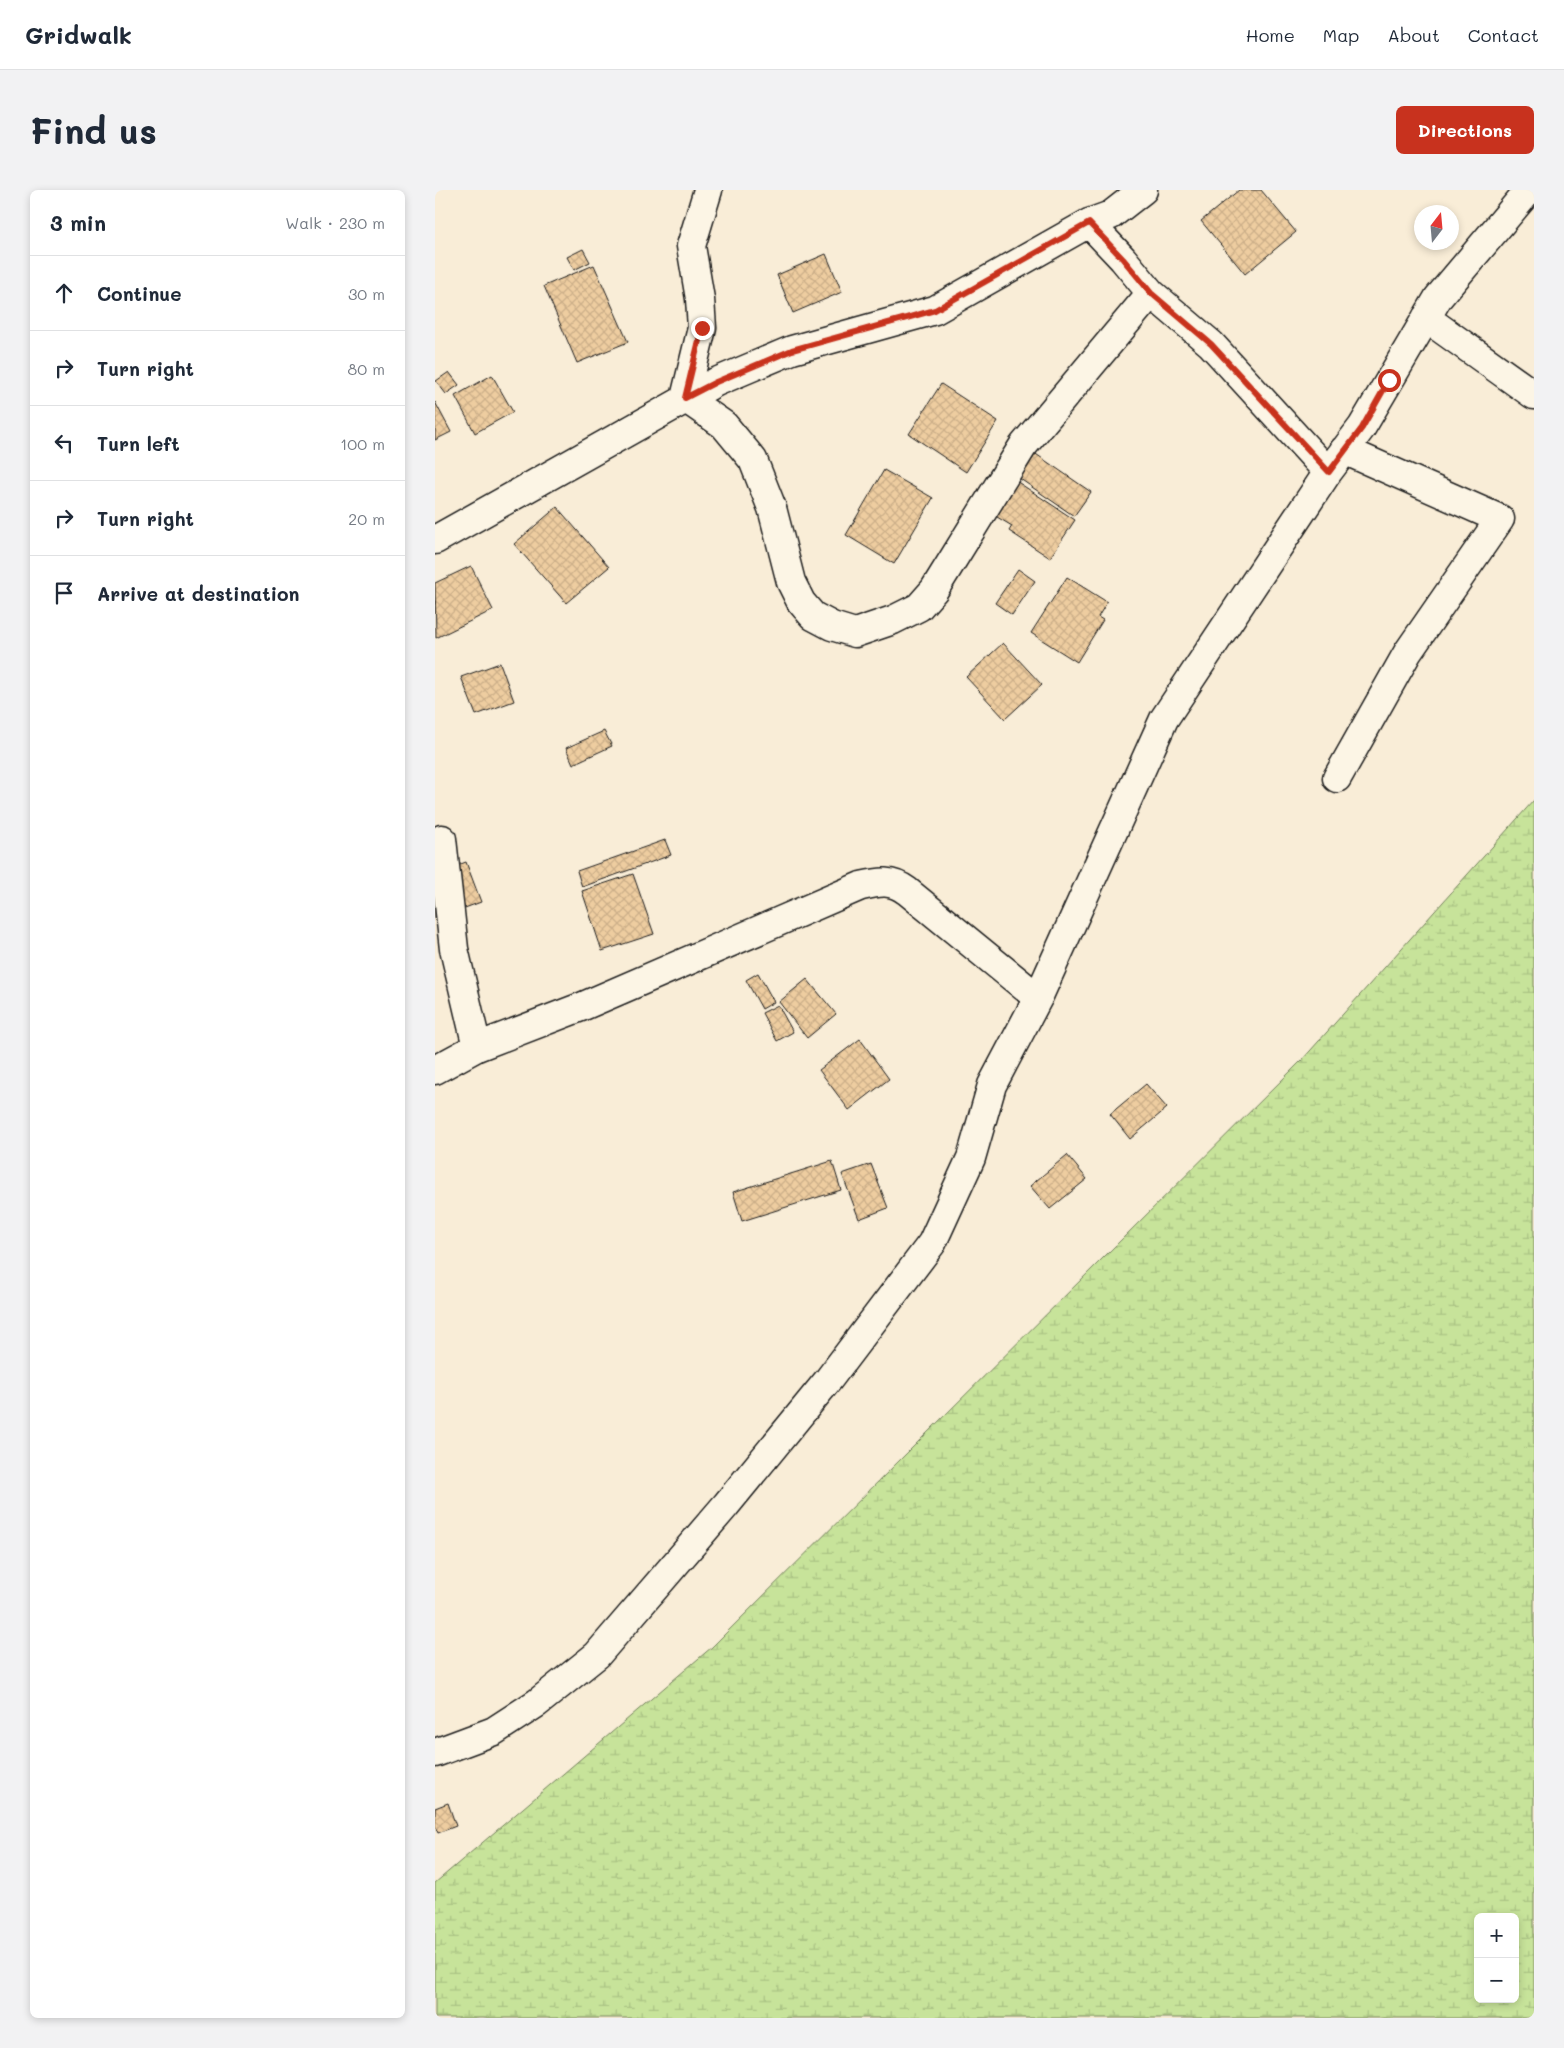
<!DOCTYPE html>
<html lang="en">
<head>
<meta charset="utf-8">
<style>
	body { margin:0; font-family:Mali,sans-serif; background:#f2f2f3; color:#1f2937 }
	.controls { position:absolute; right:15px; bottom:15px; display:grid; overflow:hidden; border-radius:8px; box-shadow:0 2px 8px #0003 }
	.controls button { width:45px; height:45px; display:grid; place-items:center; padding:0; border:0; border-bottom:1px solid #e0e1e3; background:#fff; color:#1f2937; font:25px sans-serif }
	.compass { position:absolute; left:979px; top:15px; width:45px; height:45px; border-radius:50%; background:#fff; box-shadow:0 2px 8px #0003; rotate:16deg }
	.stop { position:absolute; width:15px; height:15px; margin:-11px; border:4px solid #c8321e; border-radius:50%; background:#fff }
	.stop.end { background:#c8321e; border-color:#fff; box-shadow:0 1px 5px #0008 }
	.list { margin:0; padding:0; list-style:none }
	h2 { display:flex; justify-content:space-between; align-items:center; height:65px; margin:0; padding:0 20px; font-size:21px }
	h2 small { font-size:16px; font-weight:400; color:#747a83 }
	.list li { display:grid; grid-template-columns:32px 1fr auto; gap:15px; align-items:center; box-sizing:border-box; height:75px; padding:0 20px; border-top:1px solid #e0e1e3 }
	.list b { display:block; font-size:19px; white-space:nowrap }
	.list em { font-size:16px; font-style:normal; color:#747a83 }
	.icon { flex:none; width:28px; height:28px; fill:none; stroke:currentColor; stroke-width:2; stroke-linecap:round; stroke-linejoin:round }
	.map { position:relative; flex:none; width:1099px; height:1828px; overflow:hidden; border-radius:8px }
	header { display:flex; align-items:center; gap:30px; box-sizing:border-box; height:70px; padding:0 25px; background:#fff; border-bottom:1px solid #e0e1e3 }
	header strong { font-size:24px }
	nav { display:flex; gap:28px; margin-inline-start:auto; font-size:18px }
	.intro { display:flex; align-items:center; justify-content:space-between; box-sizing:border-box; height:120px; padding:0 30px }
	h1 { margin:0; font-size:35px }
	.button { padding:12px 22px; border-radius:8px; background:#c8321e; color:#fff; font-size:18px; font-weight:700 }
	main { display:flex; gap:30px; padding:0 30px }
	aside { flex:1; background:#fff; border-radius:8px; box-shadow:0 2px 8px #0003 }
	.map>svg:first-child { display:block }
	.wetland { fill:url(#wetland-marsh); stroke:#72805b; fill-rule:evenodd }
	.building { fill:url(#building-cross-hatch); stroke:#1c1c1c }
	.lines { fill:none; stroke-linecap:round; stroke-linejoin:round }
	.minor-casing { stroke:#1c1c1c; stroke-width:31 }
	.minor { stroke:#fcf5e5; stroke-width:28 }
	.route { stroke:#c8321e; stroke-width:6 }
</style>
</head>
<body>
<header>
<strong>Gridwalk</strong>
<nav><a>Home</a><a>Map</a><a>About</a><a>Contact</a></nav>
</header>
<div class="intro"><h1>Find us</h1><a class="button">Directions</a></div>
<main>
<aside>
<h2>3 min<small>Walk · 230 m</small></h2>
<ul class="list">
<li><svg class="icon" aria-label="ahead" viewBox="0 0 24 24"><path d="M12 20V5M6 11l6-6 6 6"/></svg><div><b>Continue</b></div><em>30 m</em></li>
<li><svg class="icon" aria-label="right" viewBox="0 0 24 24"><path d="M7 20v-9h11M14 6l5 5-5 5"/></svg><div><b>Turn right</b></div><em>80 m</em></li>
<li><svg class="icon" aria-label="left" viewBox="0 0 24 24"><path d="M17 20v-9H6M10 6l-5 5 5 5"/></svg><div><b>Turn left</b></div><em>100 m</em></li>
<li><svg class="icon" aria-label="right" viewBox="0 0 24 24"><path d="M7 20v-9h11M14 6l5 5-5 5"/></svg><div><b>Turn right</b></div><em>20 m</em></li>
<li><svg class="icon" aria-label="arrive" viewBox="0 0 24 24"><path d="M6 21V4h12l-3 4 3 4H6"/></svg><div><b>Arrive at destination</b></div></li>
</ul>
</aside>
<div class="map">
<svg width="1099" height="1828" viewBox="0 0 1099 1828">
	<defs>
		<pattern id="wetland-marsh" width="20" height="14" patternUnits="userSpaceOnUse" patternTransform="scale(1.25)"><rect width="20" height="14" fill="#c7e39a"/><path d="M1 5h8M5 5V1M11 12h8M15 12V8" fill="none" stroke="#aac284"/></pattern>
		<pattern id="building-cross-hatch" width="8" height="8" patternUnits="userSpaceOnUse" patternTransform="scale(1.25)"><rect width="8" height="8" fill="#eecda0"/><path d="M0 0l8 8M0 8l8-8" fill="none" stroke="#ccaf89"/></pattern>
	</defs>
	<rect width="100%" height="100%" fill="#f9edd7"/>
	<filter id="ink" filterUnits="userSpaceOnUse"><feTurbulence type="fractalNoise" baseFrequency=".02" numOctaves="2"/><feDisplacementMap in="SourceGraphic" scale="10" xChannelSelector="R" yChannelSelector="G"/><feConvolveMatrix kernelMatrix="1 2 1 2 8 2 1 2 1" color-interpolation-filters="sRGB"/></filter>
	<g filter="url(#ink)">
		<!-- wetland -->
		<path class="wetland" d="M1099,610v1218h-1099v-135l277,-236 590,-587zM1043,1727h37v82h-37z"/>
		<!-- building -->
		<path class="building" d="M804,0h22l35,42 -51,42 -44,-53z
			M148,59l7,13 -16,8 -7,-13z
			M391,64l16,38 -49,21 -16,-38z
			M159,75l34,77 -51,21 -33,-77z
			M14,182l10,13 -13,9 -10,-13z
			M57,185l21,37 -38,21 -20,-37z
			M506,194l57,37 -32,51 -57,-38z
			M0,212l16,30 -16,8z
			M595,260l61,42 -17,24 -61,-42z
			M449,280l49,28 -39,66 -48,-29z
			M575,287l65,43 -25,38 -41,-27 3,-5 -25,-15z
			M122,317l52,60 -43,36 -52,-59z
			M36,376l22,44 -57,28 -1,-55z
			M583,379l17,12 -23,34 -17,-12z
			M632,387l40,25 -9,15 5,3 -26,42 -46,-29z
			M568,453l39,42 -37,34 -39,-42z
			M65,473l14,38 -38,14 -15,-38z
			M169,541l8,15 -39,18 -7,-16z
			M230,650l6,15 -89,32 -5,-16z
			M31,672l15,40 -46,17v-45z
			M198,684l21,60 -52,17 -20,-60z
			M323,783l16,29 -12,7 -16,-29z
			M372,789l29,35 -29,24 -28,-36z
			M343,815l15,27 -16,9 -15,-28z
			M425,849l29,40 -40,31 -30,-40z
			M711,894l21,24 -37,31 -20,-25z
			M632,965l20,24 -37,30 -20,-23z
			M397,971l9,29 -99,31 -9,-29z
			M436,974l17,44 -29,11 -17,-45z
			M13,1613l8,23 -18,7 -3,-7v-18z"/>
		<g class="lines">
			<defs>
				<path id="minor" d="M273,0l-17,56 9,53 2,29 -17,70 39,27 29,35 19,48 19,74 10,20 12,14 19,10 23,7 38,-13 26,-13 15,-17 89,-144 128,-153
					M654,33l34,36 28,34 60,51 117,128
					M991,128l108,77
					M0,350l281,-158 76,-32 143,-40 154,-87 22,-8 32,-25
					M902,588l71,-126 92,-133 -156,-69
					M7,649l12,110 23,98
					M0,880l42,-23 104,-40 280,-121c18,-4 30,-7 46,5l131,107
					M0,1563l59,-22 43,-28 60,-48 129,-150 103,-126 103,-136 39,-85 21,-73 46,-87 126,-279 164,-247 34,-45 76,-129 91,-108"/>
			</defs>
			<!-- minor casing -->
			<use href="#minor" class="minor-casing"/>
			<!-- minor -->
			<use href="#minor" class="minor"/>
		</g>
	</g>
	<g class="lines" filter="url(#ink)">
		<!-- route -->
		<path class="route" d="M267,138l-17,70 31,-16 76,-32 143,-40 154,-87 34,36 28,34 60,51 118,128 33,-44 27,-48"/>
	</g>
</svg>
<div class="controls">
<button>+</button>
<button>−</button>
</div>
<svg class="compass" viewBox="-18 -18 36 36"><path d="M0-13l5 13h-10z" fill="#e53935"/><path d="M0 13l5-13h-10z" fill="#747a83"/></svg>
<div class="stop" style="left:954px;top:190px"></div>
<div class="stop end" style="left:267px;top:138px"></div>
</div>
</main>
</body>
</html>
